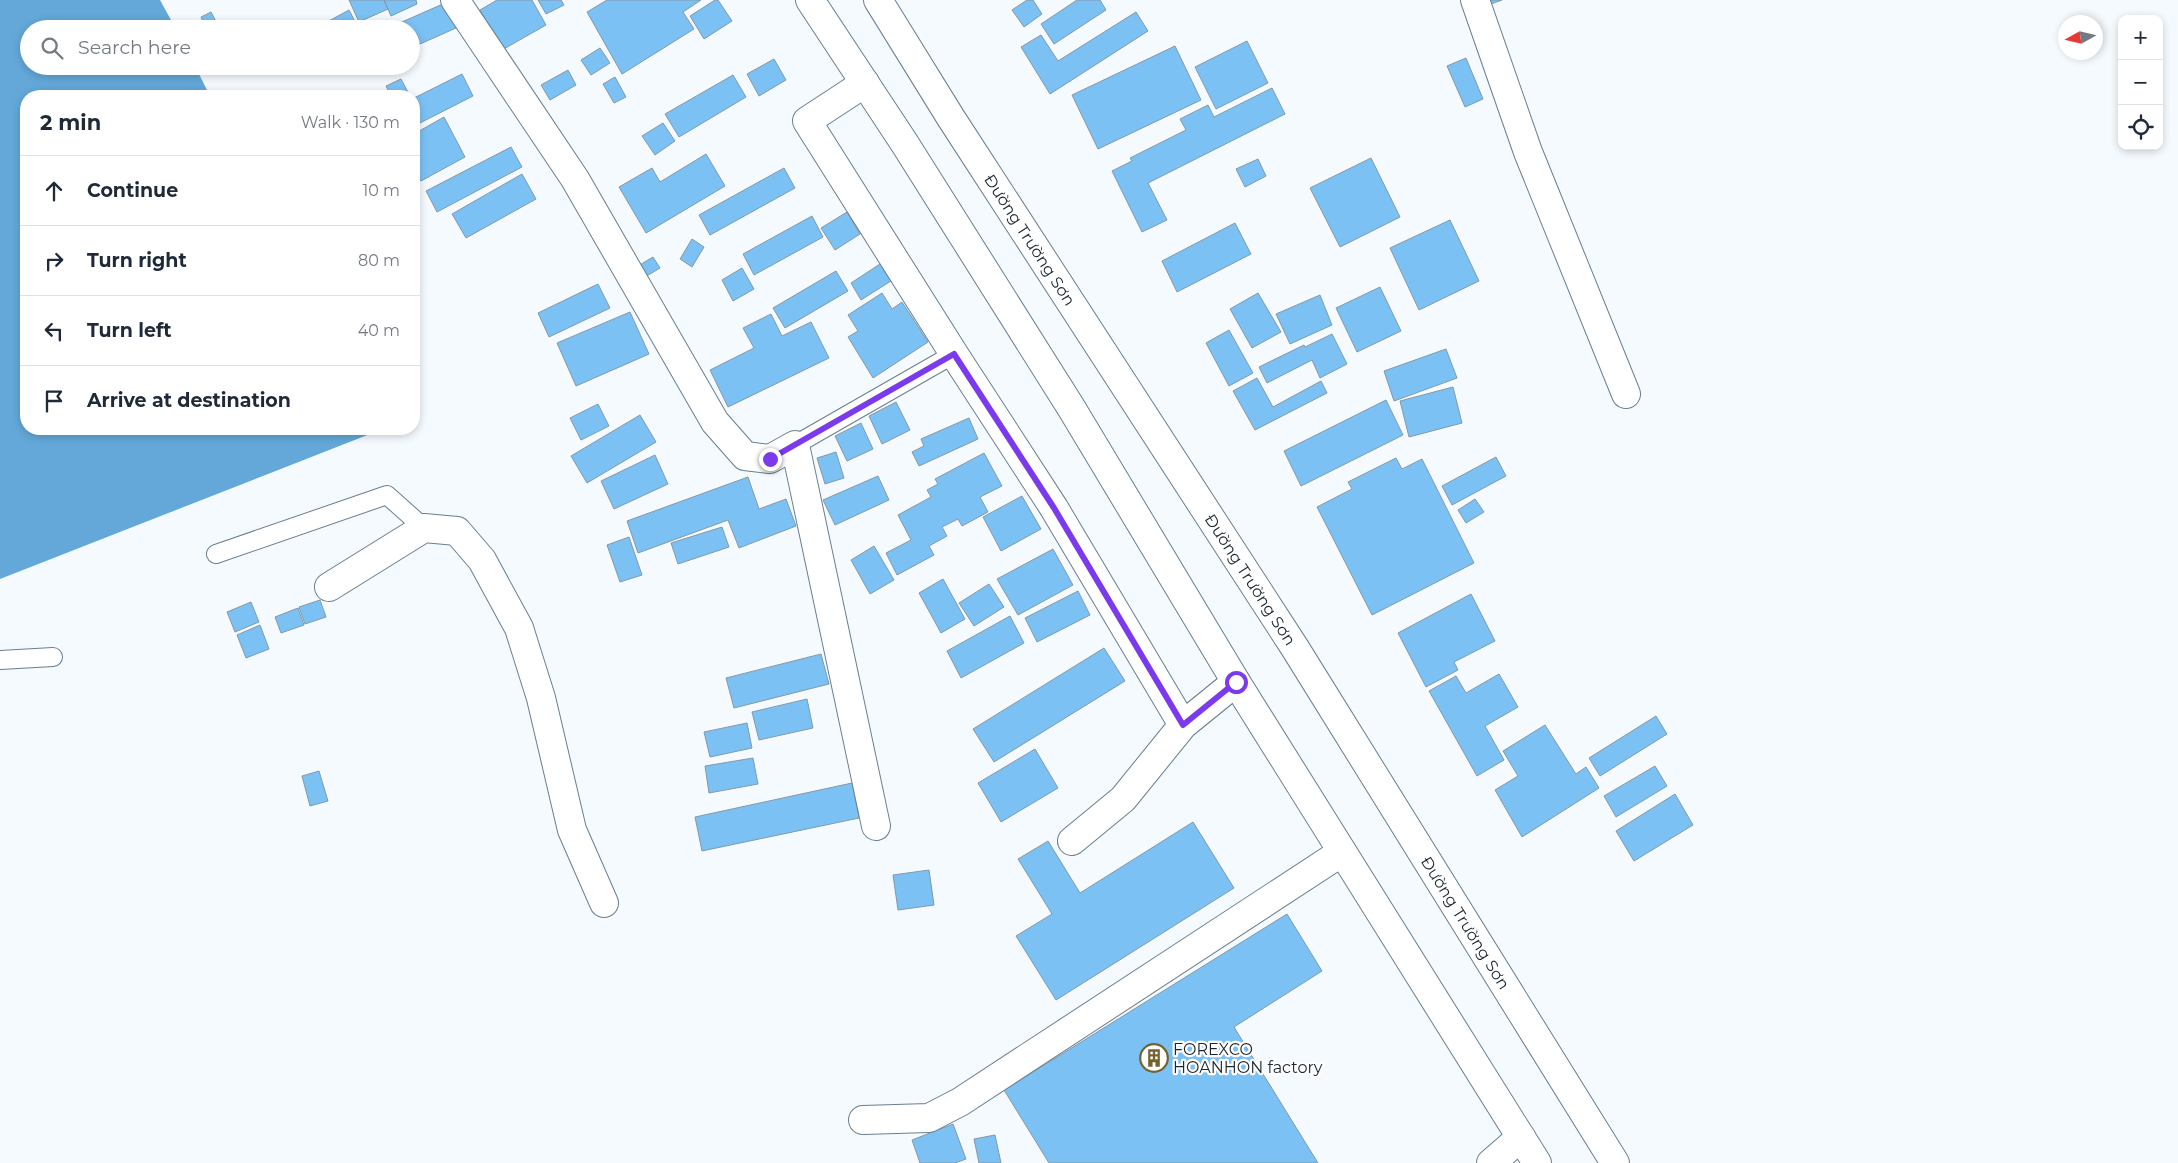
<!DOCTYPE html>
<html lang="en">
<head>
<meta charset="utf-8">
<style>
	body { margin:0; font-family:Montserrat,sans-serif; background:#f2f2f3; color:#1f2937 }
	.controls { position:absolute; right:15px; top:15px; display:grid; overflow:hidden; border-radius:10px; box-shadow:0 2px 8px #0003 }
	.controls button { width:45px; height:45px; display:grid; place-items:center; padding:0; border:0; border-bottom:1px solid #e0e1e3; background:#fff; color:#1f2937; font:25px sans-serif }
	.compass { position:absolute; left:2058px; top:15px; width:45px; height:45px; border-radius:50%; background:#fff; box-shadow:0 2px 8px #0003; rotate:262deg }
	.stop { position:absolute; width:15px; height:15px; margin:-11px; border:4px solid #7c3aed; border-radius:50%; background:#fff }
	.stop.end { background:#7c3aed; border-color:#fff; box-shadow:0 1px 5px #0008 }
	.list { margin:0; padding:0; list-style:none }
	h2 { display:flex; justify-content:space-between; align-items:center; height:65px; margin:0; padding:0 20px; font-size:21px }
	h2 small { font-size:16px; font-weight:400; color:#747a83 }
	.list li { display:grid; grid-template-columns:32px 1fr auto; gap:15px; align-items:center; box-sizing:border-box; height:70px; padding:0 20px; border-top:1px solid #e0e1e3 }
	.list b { display:block; font-size:19px; white-space:nowrap }
	.list em { font-size:16px; font-style:normal; color:#747a83 }
	.icon { flex:none; width:28px; height:28px; fill:none; stroke:currentColor; stroke-width:2; stroke-linecap:round; stroke-linejoin:round }
	.map { position:relative; flex:none; width:2178px; height:1163px; overflow:hidden }
	.search { position:absolute; background:#fff; box-shadow:0 2px 8px #0003; left:20px; top:20px; width:400px; height:55px; display:flex; align-items:center; gap:12px; box-sizing:border-box; padding:0 18px; border-radius:28px; color:#747a83; font-size:19px }
	.panel { position:absolute; background:#fff; box-shadow:0 2px 8px #0003; left:20px; top:90px; width:400px; height:345px; border-radius:20px }
	.map>svg:first-child { display:block }
	.water { fill:#63a8d9 }
	.building { fill:#7cc1f4; stroke:#8299ac }
	.lines { fill:none; stroke-linecap:round; stroke-linejoin:round }
	.lane-casing { stroke:#687f90; stroke-width:20 }
	.street-casing { stroke:#687f90; stroke-width:30 }
	.highway-casing { stroke:#687f90; stroke-width:30 }
	.lane { stroke:#fff; stroke-width:18 }
	.street { stroke:#fff; stroke-width:28 }
	.highway { stroke:#fff; stroke-width:28 }
	.route { stroke:#7c3aed; stroke-width:6 }
	.labels { text-anchor:middle; dominant-baseline:central; stroke-width:4.5; stroke-linejoin:round; paint-order:stroke }
	.street-label { font-size:16px; fill:#1d262d; stroke:#fff }
	.poi-label { font-size:16px; fill:#1d262d; stroke:#fff; text-anchor:start }
</style>
</head>
<body>
<div class="map">
<svg width="2178" height="1163" viewBox="0 0 2178 1163">
	<rect width="100%" height="100%" fill="#f5fafe"/>
	<!-- water -->
	<path class="water" d="M0,0h160l16,29h-147v37h166l15,30h-184v333h353l-4,3 -375,147z"/>
	<!-- building -->
	<path class="building" d="M349,0h35l4,9 -29,13z
		M384,0h32l1,4 -26,12z
		M497,0h35l14,25 -44,25 -22,-40z
		M538,0h23l3,5 -18,9z
		M607,0h94l-18,12 11,17 -72,45 -35,-62z
		M715,0h3l14,21 -28,18 -14,-23z
		M1027,0h6l9,14 -18,13 -12,-17z
		M1077,0h23l6,10 -52,34 -13,-20z
		M1490,0h12l-11,4z
		M445,3l11,25 -45,20v-19h-25z
		M349,10l10,19h-29l-3,-7z
		M211,12l9,17h-14l-5,-12z
		M1136,12l12,19 -98,63 -29,-47 20,-12 17,26z
		M1247,41l21,42 -52,26 -21,-42z
		M1175,46l26,54 -103,49 -26,-54z
		M600,48l10,15 -19,12 -10,-15z
		M1466,58l17,41 -18,8 -18,-41z
		M774,59l12,21 -27,16 -12,-22z
		M568,70l8,15 -26,15 -9,-15z
		M462,74l11,22 -59,30v-28z
		M733,75l13,22 -67,40 -14,-23z
		M615,77l11,20 -12,6 -11,-19z
		M401,79l9,17h-19l-5,-10z
		M1272,88l13,26 -137,69 19,37 -25,12 -30,-61 20,-10 -2,-3 56,-28 -6,-11 28,-14 6,12z
		M444,117l21,40 -44,24 -7,-13v-34z
		M663,123l12,18 -20,14 -13,-19z
		M511,147l11,20 -85,45 -11,-21z
		M706,154l19,32 -79,47 -27,-46 33,-19 8,14z
		M1371,158l29,59 -60,30 -30,-59z
		M1258,159l8,17 -21,11 -9,-18z
		M784,168l11,20 -85,47 -11,-20z
		M522,174l14,25 -70,39 -14,-24z
		M847,212l13,22 -25,16 -14,-22z
		M812,216l11,21 -69,38 -11,-21z
		M1450,220l29,61 -60,29 -29,-62z
		M1235,223l16,31 -74,38 -15,-31z
		M692,239l12,8 -12,20 -12,-8z
		M653,257l7,11 -15,9 -7,-11z
		M883,262l11,17 -33,21 -10,-17z
		M742,268l12,21 -21,12 -11,-21z
		M836,271l12,20 -63,37 -12,-20z
		M598,284l12,24 -61,29 -11,-24z
		M1380,287l21,44 -44,21 -21,-44z
		M882,293l10,16 10,-7 26,40 -55,36 -25,-41 10,-6 -10,-16z
		M1258,293l23,39 -29,16 -22,-39z
		M1320,295l12,30 -42,19 -14,-30z
		M630,312l19,42 -73,32 -19,-43z
		M771,314l11,22 29,-14 18,36 -101,49 -18,-37 44,-22 -11,-20z
		M1229,330l24,43 -24,13 -23,-43z
		M1332,334l15,30 -27,14 -8,-18 -45,23 -8,-16 45,-22 1,2z
		M1446,349l11,29 -63,23 -10,-30z
		M1257,378l16,29 48,-26 6,12 -72,37 -22,-39z
		M1453,387l9,36 -53,14 -9,-36z
		M1386,400l17,35 -102,51 -17,-35z
		M896,402l14,28 -28,14 -13,-28z
		M598,404l11,22 -28,14 -11,-22z
		M640,415l16,27 -69,41 -16,-27z
		M969,418l9,21 -59,27 -7,-14 12,-6 -3,-7z
		M861,423l12,26 -26,12 -12,-25z
		M836,452l8,26 -19,6 -8,-26z
		M984,453l18,33 -22,11 8,15 -26,14 -4,-7 -16,8 5,9 -18,10 5,9 -37,20 -11,-22 25,-13 -13,-25 33,-18 -4,-7 11,-6 -3,-5z
		M655,455l13,29 -54,25 -13,-28z
		M1496,457l10,19 -54,29 -10,-19z
		M1396,458l6,11 20,-10 52,104 -102,52 -55,-108 35,-18 -4,-7z
		M878,476l11,24 -54,25 -12,-25z
		M748,477l11,32 27,-10 10,27 -57,22 -11,-28 -90,33 -11,-32z
		M1022,496l19,33 -40,22 -18,-34z
		M1475,499l9,13 -18,11 -8,-13z
		M722,527l7,20 -51,17 -7,-21z
		M629,537l13,38 -22,7 -13,-37z
		M874,546l20,34 -24,14 -19,-34z
		M1053,549l20,36 -55,30 -21,-36z
		M943,579l22,40 -24,14 -22,-40z
		M989,584l15,23 -30,19 -15,-23z
		M1078,591l12,24 -53,27 -12,-24z
		M1471,594l24,47 -41,21 4,8 -32,17 -28,-54z
		M320,600l6,17 -21,7 -6,-17z
		M251,602l8,20 -24,10 -8,-20z
		M298,608l6,17 -23,8 -6,-16z
		M1010,616l14,27 -63,35 -14,-27z
		M260,625l9,24 -23,9 -9,-23z
		M1104,648l21,33 -131,81 -21,-33z
		M821,654l8,30 -95,24 -8,-30z
		M1499,674l19,33 -33,19 19,34 -27,16 -48,-85 27,-15 10,17z
		M807,699l6,29 -54,12 -7,-28z
		M1656,716l11,18 -67,42 -11,-18z
		M747,723l5,25 -42,9 -6,-25z
		M1545,725l31,49 10,-7 13,21 -77,49 -27,-47 23,-14 -15,-25z
		M1035,749l23,39 -57,34 -23,-39z
		M753,758l5,26 -49,9 -4,-27z
		M1655,766l12,20 -51,31 -12,-21z
		M319,771l9,30 -18,5 -8,-30z
		M852,783l7,35 -157,33 -7,-34z
		M1675,794l18,31 -59,36 -18,-30z
		M1193,822l41,66 -178,112 -40,-64 36,-22 -34,-55 30,-18 32,52z
		M929,870l5,35 -36,5 -5,-35z
		M1287,914l35,57 -88,56 84,136h-269l-45,-73z
		M953,1124l13,35 -11,4h-35l-8,-23z
		M995,1135l6,28h-22l-5,-24z"/>
	<g class="lines">
		<defs>
			<path id="lane" d="M795,445l159,-91
				M216,554l171,-59 37,33
				M0,660l53,-3"/>
			<path id="street" d="M455,0l120,179 140,243 30,34 25,3 25,-14 81,381
				M1475,0l53,152 98,242
				M865,83l-58,38 147,233 100,154 129,217 53,-43
				M329,587l95,-59 33,3 25,29 37,68 22,70 31,132 32,73
				M1072,841l51,-42 60,-74
				M863,1120l66,-2 31,-16 382,-250
				M1491,1163l30,-26"/>
			<g id="highway">
				<path d="M810,0l95,144 167,265 164,273 301,481"/>
				<path id="s1" d="M878,0l73,118 344,530 320,515"/>
			</g>
		</defs>
		<!-- lane casing -->
		<use href="#lane" class="lane-casing"/>
		<!-- street casing -->
		<use href="#street" class="street-casing"/>
		<!-- highway casing -->
		<use href="#highway" class="highway-casing"/>
		<!-- lane -->
		<use href="#lane" class="lane"/>
		<!-- street -->
		<use href="#street" class="street"/>
		<!-- highway -->
		<use href="#highway" class="highway"/>
	</g>
	<g class="lines">
		<!-- route -->
		<path class="route" d="M770,459l184,-105 100,154 129,217 53,-43"/>
	</g>
	<!-- icons -->
	<defs>
		<symbol id="building-ring" viewBox="-11 -11 22 22"><circle r="9.5" fill="#fff" stroke="#736331" stroke-width="1.5"/><path d="M-4-6H4V6H1V3H-1V6H-4ZM-2.5-4.3h1.7v1.8h-1.7ZM.8-4.3h1.7v1.8H.8ZM-2.5-1h1.7V.8h-1.7ZM.8-1h1.7V.8H.8Z" fill="#736331"/></symbol>
	</defs>
	<g fill-rule="evenodd">
		<use href="#building-ring" x="1138" y="1042" width="32" height="32"/>
	</g>
	<g class="labels">
		<!-- street labels -->
		<g class="street-label">
			<text stroke="none"><textPath href="#s1" startOffset="284">Đường Trường Sơn</textPath></text>
			<text stroke="none"><textPath href="#s1" startOffset="689">Đường Trường Sơn</textPath></text>
			<text stroke="none"><textPath href="#s1" startOffset="1094">Đường Trường Sơn</textPath></text>
		</g>
		<!-- poi labels -->
		<g class="poi-label">
			<text x="1173" y="1049">FOREXCO<tspan x="1173" dy="18">HOANHON factory</tspan></text>
		</g>
	</g>
</svg>
<div class="controls">
<button>+</button>
<button>−</button>
<button><svg class="icon" aria-label="locate" viewBox="0 0 24 24"><circle cx="12" cy="12" r="6"/><path d="M12 2v4M12 18v4M2 12h4M18 12h4"/></svg></button>
</div>
<svg class="compass" viewBox="-18 -18 36 36"><path d="M0-13l5 13h-10z" fill="#e53935"/><path d="M0 13l5-13h-10z" fill="#747a83"/></svg>
<div class="stop" style="left:1236px;top:682px"></div>
<div class="stop end" style="left:770px;top:459px"></div>
<div class="search"><svg class="icon" aria-label="search" viewBox="0 0 24 24"><circle cx="10" cy="10" r="6"/><path d="M15 15l6 6"/></svg>Search here</div>
<section class="panel">
<h2>2 min<small>Walk · 130 m</small></h2>
<ul class="list">
<li><svg class="icon" aria-label="ahead" viewBox="0 0 24 24"><path d="M12 20V5M6 11l6-6 6 6"/></svg><div><b>Continue</b></div><em>10 m</em></li>
<li><svg class="icon" aria-label="right" viewBox="0 0 24 24"><path d="M7 20v-9h11M14 6l5 5-5 5"/></svg><div><b>Turn right</b></div><em>80 m</em></li>
<li><svg class="icon" aria-label="left" viewBox="0 0 24 24"><path d="M17 20v-9H6M10 6l-5 5 5 5"/></svg><div><b>Turn left</b></div><em>40 m</em></li>
<li><svg class="icon" aria-label="arrive" viewBox="0 0 24 24"><path d="M6 21V4h12l-3 4 3 4H6"/></svg><div><b>Arrive at destination</b></div></li>
</ul>
</section>
</div>
</body>
</html>
